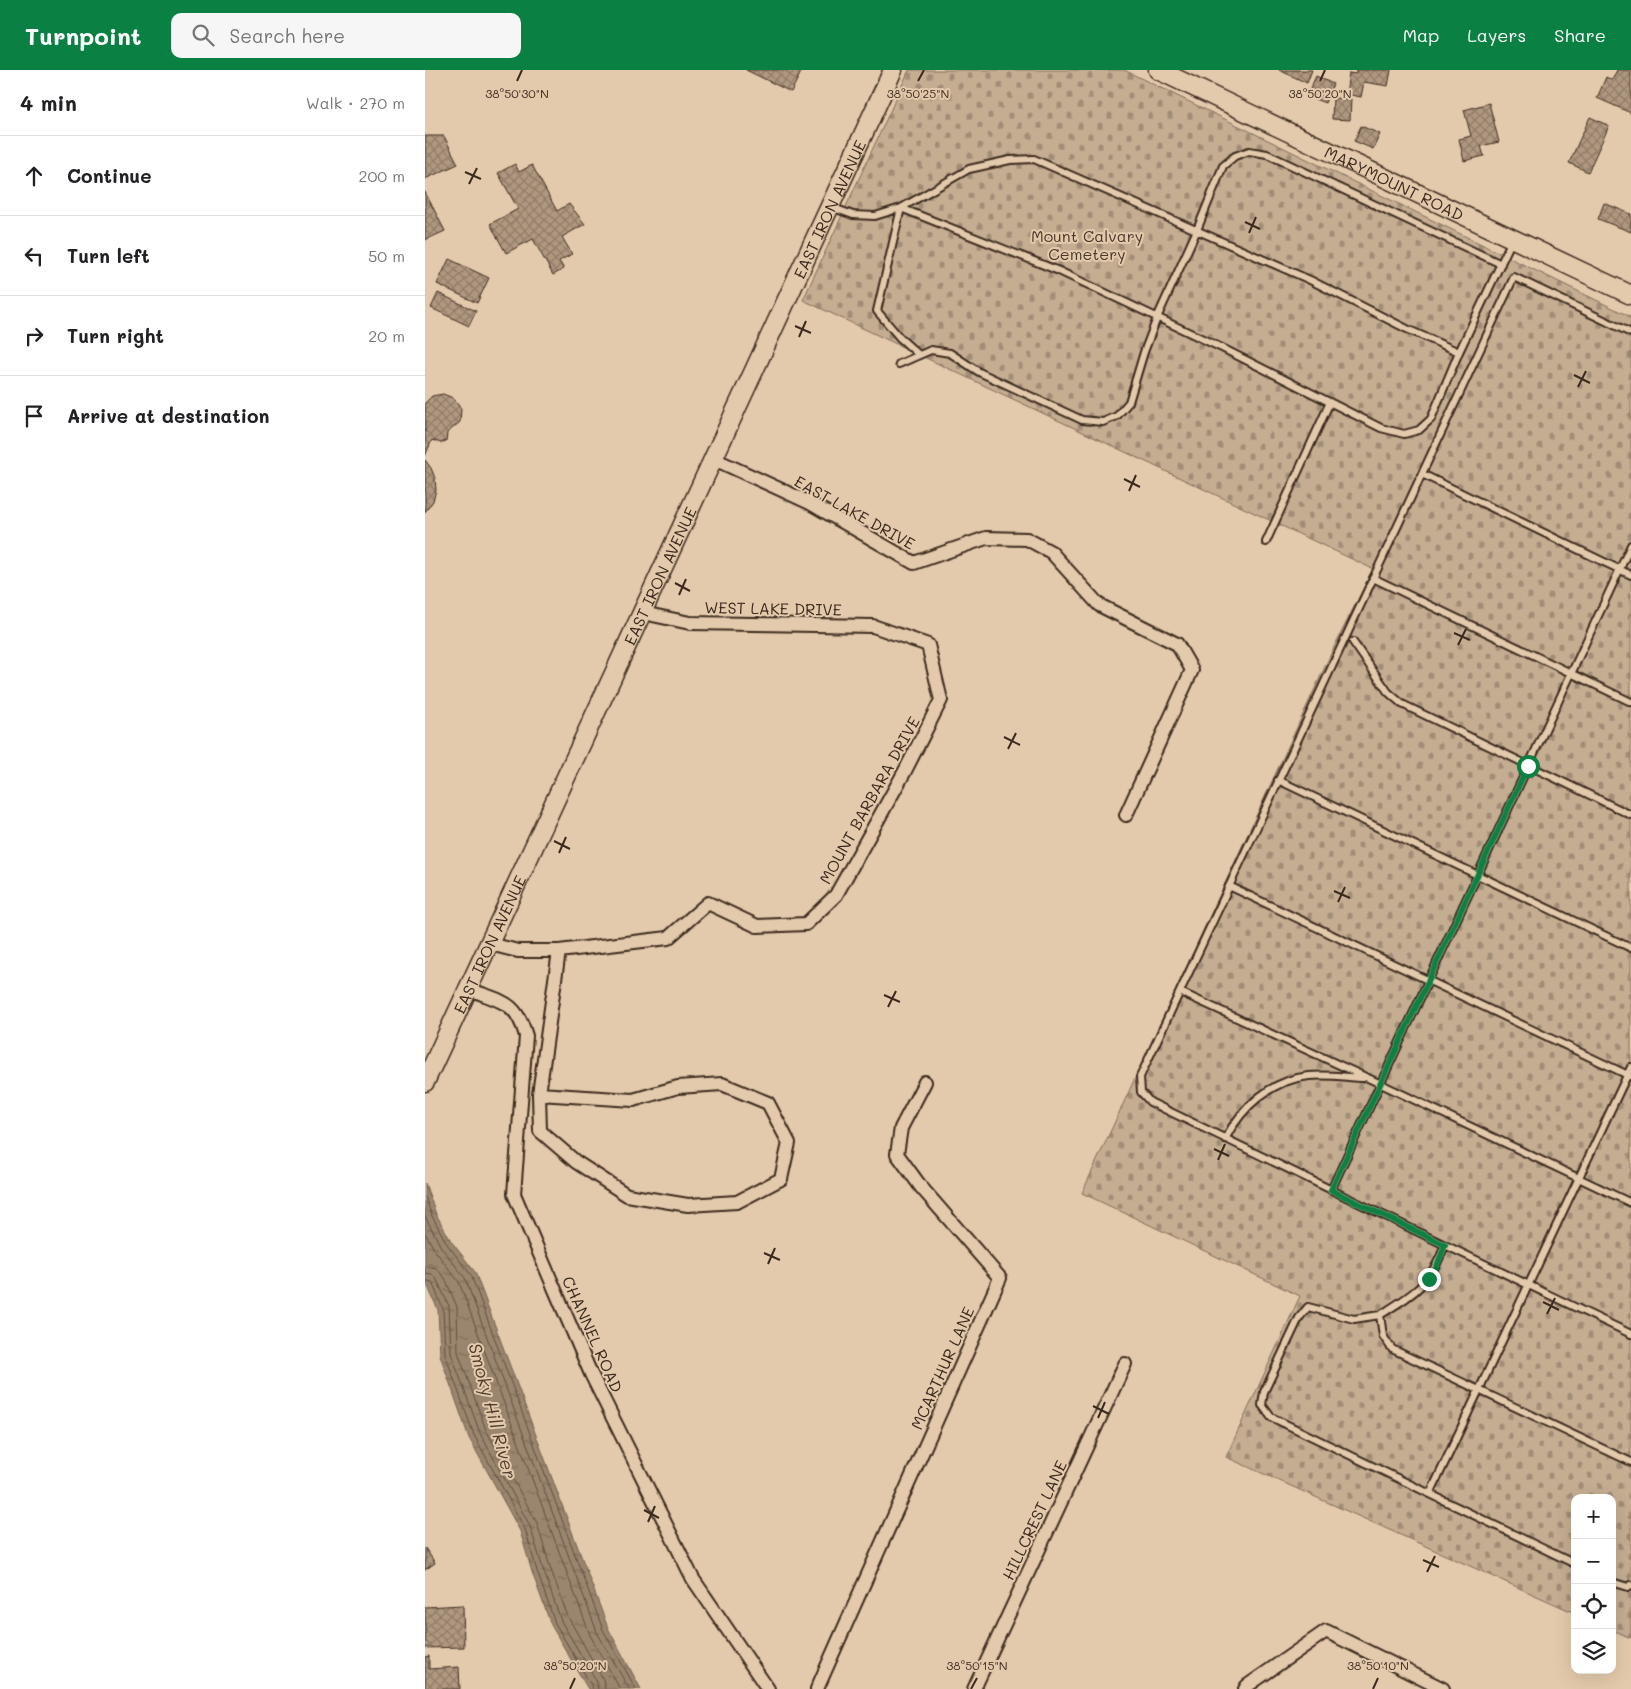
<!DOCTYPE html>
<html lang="en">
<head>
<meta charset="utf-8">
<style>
	body { margin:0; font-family:Mali,sans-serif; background:#f6f6f6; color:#202124 }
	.controls { position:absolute; right:15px; bottom:15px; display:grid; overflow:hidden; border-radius:10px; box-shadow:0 5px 20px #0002 }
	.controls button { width:45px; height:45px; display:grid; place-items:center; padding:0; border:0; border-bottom:1px solid #e0e0e0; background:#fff; color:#202124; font:25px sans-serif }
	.stop { position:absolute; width:15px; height:15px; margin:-11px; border:4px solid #0b8043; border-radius:50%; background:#fff }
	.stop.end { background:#0b8043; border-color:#fff; box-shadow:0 1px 5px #0008 }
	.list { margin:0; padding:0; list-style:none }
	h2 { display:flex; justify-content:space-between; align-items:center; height:65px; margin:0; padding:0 20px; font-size:21px }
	h2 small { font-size:16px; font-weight:400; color:#757577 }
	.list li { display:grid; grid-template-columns:32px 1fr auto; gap:15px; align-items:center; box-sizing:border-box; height:80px; padding:0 20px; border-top:1px solid #e0e0e0 }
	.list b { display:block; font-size:19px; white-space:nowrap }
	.list em { font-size:16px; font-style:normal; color:#757577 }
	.icon { flex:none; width:28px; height:28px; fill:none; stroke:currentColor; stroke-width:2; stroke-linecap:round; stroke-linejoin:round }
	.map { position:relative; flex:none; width:1206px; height:1619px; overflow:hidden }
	header { display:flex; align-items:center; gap:30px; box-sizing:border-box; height:70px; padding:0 25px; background:#0b8043; color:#fff }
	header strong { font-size:24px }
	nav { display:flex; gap:28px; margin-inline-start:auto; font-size:18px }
	.search { width:350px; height:45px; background:#f6f6f6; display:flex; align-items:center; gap:12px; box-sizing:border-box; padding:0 18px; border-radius:10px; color:#757577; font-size:19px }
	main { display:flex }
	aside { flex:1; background:#fff }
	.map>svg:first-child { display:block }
	.cemetery { fill:url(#cemetery-stones); stroke:#806c58 }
	.water { fill:url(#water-ripples); stroke:#74614e }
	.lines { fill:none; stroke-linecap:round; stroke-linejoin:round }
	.shore { stroke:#614e3e; stroke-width:1 }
	.building { fill:url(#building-cross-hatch); stroke:#3b2a1e }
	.lane-casing { stroke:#3b2a1e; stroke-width:10 }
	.street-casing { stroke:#3b2a1e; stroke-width:16 }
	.secondary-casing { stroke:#3b2a1e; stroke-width:21 }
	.lane { stroke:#e4caac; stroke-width:6 }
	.street { stroke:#e4caac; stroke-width:12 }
	.secondary { stroke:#e4caac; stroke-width:18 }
	.route { stroke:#0b8043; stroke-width:6 }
	.ticks { fill:none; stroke:#3b2a1e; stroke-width:2 }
	.labels { text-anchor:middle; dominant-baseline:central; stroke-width:4; stroke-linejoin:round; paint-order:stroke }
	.street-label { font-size:16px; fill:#3b2a1e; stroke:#e4caac }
	.park-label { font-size:16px; fill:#49372a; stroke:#e4caac }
	.water-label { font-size:18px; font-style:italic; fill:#4e3c2e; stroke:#e4caac }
	.ticks-label { font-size:12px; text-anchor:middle; fill:#3b2a1e; stroke:#e4caac; stroke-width:4; stroke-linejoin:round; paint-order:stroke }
</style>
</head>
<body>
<header>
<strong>Turnpoint</strong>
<div class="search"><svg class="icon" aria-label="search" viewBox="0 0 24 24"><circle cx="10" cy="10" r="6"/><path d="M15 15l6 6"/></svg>Search here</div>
<nav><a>Map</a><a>Layers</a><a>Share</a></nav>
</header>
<main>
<aside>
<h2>4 min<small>Walk · 270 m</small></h2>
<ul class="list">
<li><svg class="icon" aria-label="ahead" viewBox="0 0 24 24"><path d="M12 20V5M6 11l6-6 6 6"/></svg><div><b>Continue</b></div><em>200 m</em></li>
<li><svg class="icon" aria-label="left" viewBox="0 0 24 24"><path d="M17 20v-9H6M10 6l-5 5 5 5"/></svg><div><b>Turn left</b></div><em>50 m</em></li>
<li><svg class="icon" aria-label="right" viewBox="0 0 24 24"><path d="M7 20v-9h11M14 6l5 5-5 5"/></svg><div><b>Turn right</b></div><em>20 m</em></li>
<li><svg class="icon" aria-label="arrive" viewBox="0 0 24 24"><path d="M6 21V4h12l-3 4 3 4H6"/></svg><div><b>Arrive at destination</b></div></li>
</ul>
</aside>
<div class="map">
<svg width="1206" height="1619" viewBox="0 0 1206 1619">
	<defs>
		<pattern id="cemetery-stones" width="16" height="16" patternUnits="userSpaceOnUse" patternTransform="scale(1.25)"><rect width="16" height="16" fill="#c5ad92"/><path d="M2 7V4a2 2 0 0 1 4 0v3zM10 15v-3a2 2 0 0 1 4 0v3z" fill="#a18d77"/></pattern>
		<pattern id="water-ripples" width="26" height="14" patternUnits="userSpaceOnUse" patternTransform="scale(1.25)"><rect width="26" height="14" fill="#9a856e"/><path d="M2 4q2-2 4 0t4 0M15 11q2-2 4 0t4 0" fill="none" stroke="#7f6d5a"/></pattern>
		<pattern id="building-cross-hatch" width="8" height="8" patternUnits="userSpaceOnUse" patternTransform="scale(1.25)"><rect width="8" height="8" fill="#b09880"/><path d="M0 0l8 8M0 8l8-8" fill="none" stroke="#907c68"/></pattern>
	</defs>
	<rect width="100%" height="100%" fill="#e4caac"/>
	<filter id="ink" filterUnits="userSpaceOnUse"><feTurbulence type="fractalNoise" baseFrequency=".02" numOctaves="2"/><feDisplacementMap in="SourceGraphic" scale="10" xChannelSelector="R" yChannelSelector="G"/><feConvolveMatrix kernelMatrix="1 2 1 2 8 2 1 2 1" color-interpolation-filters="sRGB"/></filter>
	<g filter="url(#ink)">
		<!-- cemetery -->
		<path class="cemetery" d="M484,0h215l507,247v1321l-19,-8v-132h-37v115l-349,-156 74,-161 -218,-103 253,-548 38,-76 -570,-269z"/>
		<!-- water -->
		<path class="water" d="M0,1113l11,31 15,27 24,31 133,356 33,61h-53l-37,-64 -19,-53 -12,-41 -51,-93 -29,-83 -2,-45 -13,-30z"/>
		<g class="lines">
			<!-- shore -->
			<path class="shore" d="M0,1127l7,19 15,28 24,31 132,355 33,59
				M0,1146l16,31 24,31 132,354 32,57
				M0,1163l11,19 23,30 131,353 30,54
				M0,1196l11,2 9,10 12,29 1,45 28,78 51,93 13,44 18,50 35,62 2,10
				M0,1203l7,1 4,4 13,28 2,47 29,80 50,93 13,43 18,52 36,61 1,7
				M0,1210l7,2 11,27 2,45 29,81 51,94 12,42 18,52 36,62 1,4"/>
		</g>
		<!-- building -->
		<path class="building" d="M321,0h56l-11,22z
			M854,0h33l-5,13z
			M932,0h34l-3,16 -24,-4 -3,15 -15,-3 3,-21 7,1z
			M1192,0h14v43l-34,-15 9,-21 6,3z
			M891,6l17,8 -8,19 -18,-7z
			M908,28l18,1 -1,21 -18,-1z
			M1064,33l10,39 -18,4 3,10 -20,5 -5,-22 12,-3 -7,-26z
			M1165,47l19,9 -21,46 -19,-9z
			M936,56l19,8 -7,15 -19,-8z
			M0,66h19l14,28 -33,15z
			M90,94l4,8 13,-7 25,46 12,-7 16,20 -23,13 10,17 -13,7 5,8 -11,6 -20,-36 -27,14 -16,-29 28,-15 -20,-36z
			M0,122l20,39 -20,9z
			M1179,133l27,11v18l-33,-13z
			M24,189l40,19 -12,25 -40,-19z
			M13,223l38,18 -7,15 -38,-18z
			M18,324l10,4 8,11 -1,13 -13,11 -1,8 -5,2 -9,-3 -7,16v-53l7,-7z
			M0,390l6,8 4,10 1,12 -3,11 -8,11z
			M0,1478l10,15 -10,7z
			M38,1535l1,42 -39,1v-41z
			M4,1586v13l30,-2 1,22h-35v-32z"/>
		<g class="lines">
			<defs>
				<path id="lane" d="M406,137l22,8 22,1 26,-8 68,-39 41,-9 24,-1 276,121 97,49 52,23 53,-112
					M1206,263l-117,-56 -374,800 1,15 9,10 295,143c-15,40 -30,48 -65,70l3,21 9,13 239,113
					M493,284l-18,-16 -23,-27 24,-103 158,63 165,78 157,79 23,6 15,-4 12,-11 28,-67
					M474,294l32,-14 19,3 29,19 103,48 21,2 14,-6 12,-14 15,-50 13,-34 40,-88 26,-64 12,-10 14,-5 18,3 234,110
					M997,404l209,101
					M841,472l64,-140
					M948,508l258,124
					M928,572l35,50 14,12 229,111
					M853,710l353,168
					M804,816l401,190
					M755,922l201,92 250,119
					M800,1069c17,-32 46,-59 84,-63 17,-2 37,1 54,2
					M906,1120l300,-645
					M1020,1175l186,89
					M955,1245l-26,4 -46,-12 -9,11 -35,74 -2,13 9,12 304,147
					M1005,1424l201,-427
					M1187,1512l16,5 3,-2"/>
				<path id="street" d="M289,389l96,44 104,60 72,-25 41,1 24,13 48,53 78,39 15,26 -66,145
					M65,874l28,7h41l109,-13 40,-35 49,23 49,-2 30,-29 69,-124 36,-71 -13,-55 -55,-19 -183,-3 -47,-10
					M44,919c32,13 47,11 57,47l-12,158 77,180 102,205 75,110
					M297,1014l46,19 21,40 -8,36 -44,23 -49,3 -61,-10 -51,-33 -36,-31 -1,-37 94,6 45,-13z
					M114,1024l20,-143
					M392,1619l183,-411 -79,-91 -24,-33 4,-26 24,-46
					M549,1619l151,-325
					M820,1619l2,-3 79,-55 117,58"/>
				<g id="secondary">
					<path id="s1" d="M733,0l473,225"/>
					<path id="s2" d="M0,1012l468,-1012"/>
				</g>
			</defs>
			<!-- lane casing -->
			<use href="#lane" class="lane-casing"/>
			<!-- street casing -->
			<use href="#street" class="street-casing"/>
			<!-- secondary casing -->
			<use href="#secondary" class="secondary-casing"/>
			<!-- lane -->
			<use href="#lane" class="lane"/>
			<!-- street -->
			<use href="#street" class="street"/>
			<!-- secondary -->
			<use href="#secondary" class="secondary"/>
		</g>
	</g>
	<g class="lines" filter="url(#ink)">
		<!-- route -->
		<path class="route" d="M1004,1209l8,-13 8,-21 -114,-55 197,-424"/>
	</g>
	<!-- ticks -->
	<path class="ticks" d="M92,11l5,-11M493,11l6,-11M895,11l5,-11M40,102l16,7M44,114l8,-16M820,152l15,7M824,163l7,-16M370,256l16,7M374,267l7,-16M1149,305l16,8M1153,317l8,-16M699,409l16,8M704,421l7,-16M250,513l15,8M254,525l7,-16M1029,563l16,7M1033,575l8,-16M579,667l16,8M583,679l8,-16M129,771l16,8M134,783l7,-16M909,821l16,7M913,832l7,-15M459,925l16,7M463,937l8,-16M789,1079l15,7M793,1090l7,-16M339,1183l16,7M343,1194l7,-16M1118,1232l16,8M1122,1244l8,-16M668,1336l16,8M673,1348l7,-16M219,1440l15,8M223,1452l7,-16M998,1490l16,7M1002,1502l8,-16M145,1619l5,-11M546,1619l6,-11M948,1619l5,-11"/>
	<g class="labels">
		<!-- street labels -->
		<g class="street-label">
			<text stroke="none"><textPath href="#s1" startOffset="262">MARYMOUNT ROAD</textPath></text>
			<text stroke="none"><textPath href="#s2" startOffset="962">EAST IRON AVENUE</textPath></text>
			<text transform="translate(430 442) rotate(29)">EAST LAKE DRIVE</text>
			<text stroke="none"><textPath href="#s2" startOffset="558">EAST IRON AVENUE</textPath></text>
			<text transform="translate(348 538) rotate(1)">WEST LAKE DRIVE</text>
			<text transform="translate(444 730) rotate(-61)">MOUNT BARBARA DRIVE</text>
			<text stroke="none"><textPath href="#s2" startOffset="152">EAST IRON AVENUE</textPath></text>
			<text transform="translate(168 1264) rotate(66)">CHANNEL ROAD</text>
			<text transform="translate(517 1298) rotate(-66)">MCARTHUR LANE</text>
			<text transform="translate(609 1450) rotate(-65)">HILLCREST LANE</text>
		</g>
		<!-- park labels -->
		<g class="park-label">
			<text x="662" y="165">Mount Calvary<tspan x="662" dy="18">Cemetery</tspan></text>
		</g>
		<!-- water labels -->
		<g class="water-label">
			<text transform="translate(68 1341) rotate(75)">Smoky Hill River</text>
		</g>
	</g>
	<g class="ticks-label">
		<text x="92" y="28">38°50'30"N</text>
		<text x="493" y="28">38°50'25"N</text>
		<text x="895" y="28">38°50'20"N</text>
		<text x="150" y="1600">38°50'20"N</text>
		<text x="552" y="1600">38°50'15"N</text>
		<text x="953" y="1600">38°50'10"N</text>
	</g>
</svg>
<div class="controls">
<button>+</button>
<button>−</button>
<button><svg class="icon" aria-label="locate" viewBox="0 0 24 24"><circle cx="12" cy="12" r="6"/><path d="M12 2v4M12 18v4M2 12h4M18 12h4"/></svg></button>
<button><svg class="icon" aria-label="layers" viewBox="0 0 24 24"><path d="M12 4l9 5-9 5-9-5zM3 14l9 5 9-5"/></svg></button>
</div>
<div class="stop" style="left:1103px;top:696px"></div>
<div class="stop end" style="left:1004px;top:1209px"></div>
</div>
</main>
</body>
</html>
